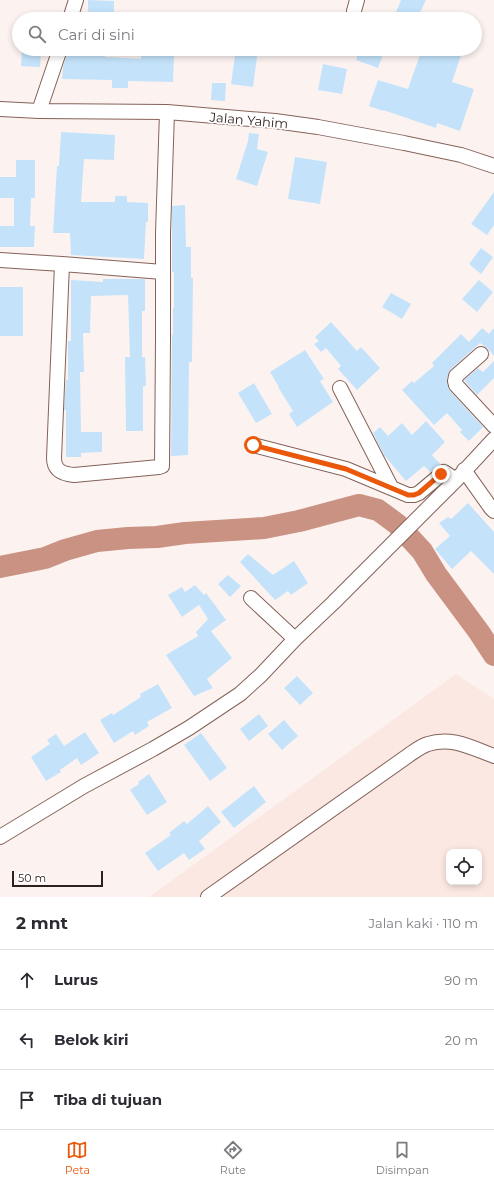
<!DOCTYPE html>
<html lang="id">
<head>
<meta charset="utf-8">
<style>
	body { margin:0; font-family:Montserrat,sans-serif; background:#f7f7f7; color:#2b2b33 }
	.controls { position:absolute; right:12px; bottom:12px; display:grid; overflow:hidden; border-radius:8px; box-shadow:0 2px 6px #0003 }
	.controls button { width:36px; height:36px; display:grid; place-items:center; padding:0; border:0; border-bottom:1px solid #e1e1e2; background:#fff; color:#2b2b33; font:20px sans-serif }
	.scale { position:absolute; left:12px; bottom:10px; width:91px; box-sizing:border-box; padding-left:4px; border:2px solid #2e201c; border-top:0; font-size:11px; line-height:14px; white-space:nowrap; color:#2e201c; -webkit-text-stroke:3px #fff; paint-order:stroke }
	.stop { position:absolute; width:12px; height:12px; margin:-9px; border:3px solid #ea580c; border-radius:50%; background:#fff }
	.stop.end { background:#ea580c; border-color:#fff; box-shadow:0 1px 4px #0008 }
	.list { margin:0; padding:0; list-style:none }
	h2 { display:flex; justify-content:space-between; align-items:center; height:52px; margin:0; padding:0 16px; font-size:17px }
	h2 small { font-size:13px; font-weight:400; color:#7c7c81 }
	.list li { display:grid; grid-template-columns:26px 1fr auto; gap:12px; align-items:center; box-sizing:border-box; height:60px; padding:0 16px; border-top:1px solid #e1e1e2 }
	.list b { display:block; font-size:15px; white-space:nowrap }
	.list em { font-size:13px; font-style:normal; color:#7c7c81 }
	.icon { flex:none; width:22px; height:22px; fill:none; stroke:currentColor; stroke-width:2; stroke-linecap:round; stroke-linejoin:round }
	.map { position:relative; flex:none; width:494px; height:897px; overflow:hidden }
	.search { position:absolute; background:#fff; box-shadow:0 2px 6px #0003; left:12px; right:12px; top:12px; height:44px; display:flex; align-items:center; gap:10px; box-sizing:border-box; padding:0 14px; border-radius:22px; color:#7c7c81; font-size:15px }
	.sheet { height:232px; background:#fff }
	nav { display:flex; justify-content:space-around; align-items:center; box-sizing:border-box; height:56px; border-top:1px solid #e1e1e2; background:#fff; font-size:11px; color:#7c7c81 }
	nav a { display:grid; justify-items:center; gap:2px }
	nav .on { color:#ea580c }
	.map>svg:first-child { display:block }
	.built { fill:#fce8e3; fill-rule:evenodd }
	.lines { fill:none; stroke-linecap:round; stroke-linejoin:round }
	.river { stroke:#ca9282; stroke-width:22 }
	.building { fill:#c4e3fb }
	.minor-casing { stroke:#846258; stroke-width:16 }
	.minor { stroke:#fff; stroke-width:14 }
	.route { stroke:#ea580c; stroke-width:5 }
	.labels { text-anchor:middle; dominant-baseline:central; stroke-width:3.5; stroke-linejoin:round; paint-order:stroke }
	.street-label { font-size:13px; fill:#2e201c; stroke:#fff }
</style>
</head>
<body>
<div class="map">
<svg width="494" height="897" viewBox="0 0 494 897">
	<rect width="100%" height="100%" fill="#fcf3f1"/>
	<!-- built -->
	<path class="built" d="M456,674l38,25v198h-345zM449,852h30v30h-30z"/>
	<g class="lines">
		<!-- river -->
		<path class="river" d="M0,567l45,-9 20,-8 32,-9 31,-3 29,-1 28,-4 79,-5 35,-7 60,-16 19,5 19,14 25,27 14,23 43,58 15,23"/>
	</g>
	<!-- building -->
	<path class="building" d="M88,0l26,1v16h-26z
		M401,0h25l-9,19h-24z
		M22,49h19l-1,18 -19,-1z
		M236,49h22l-5,38 -22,-3z
		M360,49h25l-7,19 -22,-8z
		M422,49h41l-11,33 22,7 -14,42 -23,-8 -1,5 -53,-18v1l-14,-5 9,-26 30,9z
		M68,50l37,1v6l36,2v-4h33l-1,27 -45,-1v7h-16v-8l-50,-1 1,-12z
		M323,64l24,5 -5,25 -24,-4z
		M212,83h14l-1,18 -14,-1z
		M61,132l54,3 -1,25 -30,-1 -3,43h34v-6h12v6l21,1v19h-2l-2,37 -73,-4 -1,-22h-17l4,-67h2z
		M249,133l10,1 -2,15 11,3 -11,34 -21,-7 12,-38z
		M295,157l32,5 -7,42 -32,-5z
		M16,160h19v38h-4l-1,28h5l-1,21h-34v-21h14v-28h-14v-21h16z
		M494,192v33l-7,10 -16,-11z
		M185,205l1,42h5v31h2l-1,84h-3l-1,93 -17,1 1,-121h1v-27h1v-36h-2v-66z
		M481,248l12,9 -12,17 -12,-10z
		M103,279h42v32h-3v46h3l1,29h-3v45h-17l-1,-74h5l-2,-62 -37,1 -1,37h-7l1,39h-4l1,60h21v20l-21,1v4h-15v-47h-2l2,-30h2v-39h3v-61l32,2z
		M479,280l14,12 -16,20 -15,-13z
		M0,287h23v49h-23z
		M391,293l20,11 -9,15 -20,-12z
		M331,322l26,29 4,-4 19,21 -23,22 -19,-21 3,-3 -15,-18 -5,4 -7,-8 5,-3 -4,-4z
		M482,328l7,6 5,-6v28l-7,-8 -7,-5 -30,27 -2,4 -1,5 1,8 2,4 33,36 -14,14 -9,-9 2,-2 -15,-17 -13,12 -32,-35 10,-9 2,2 20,-17 -2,-3 29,-29 8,8z
		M305,350l19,29 -4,2 13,21 -36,25 -8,-13 4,-3 -15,-24h1l-9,-15z
		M494,361v17l-17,17 -13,-15 14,-12 5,4z
		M254,383l18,31 -16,9 -18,-30z
		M426,421l19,21 -13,13 9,10 -11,7 -6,-6 -18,15 -22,-26 -11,-22 7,-6 8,9 14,-13 10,12z
		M468,503l26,29v42l-23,-23 -19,18 -17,-20 15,-13 -11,-13 9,-6 3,2z
		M248,554l25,21 21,-14 14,22 -17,12 -3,-4 -13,9 -35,-38z
		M228,575l13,11 -11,11 -12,-13z
		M195,585l9,10 2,-2 20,27 -15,11 21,27 -25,21 6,9 -19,8 -28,-41 32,-19 -2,-4 12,-13 -9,-14 -17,12 -14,-22 14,-8 3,5z
		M297,676l16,17 -13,12 -16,-17z
		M158,684l14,24 -25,14 2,4 -14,9 -2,-4 -19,12 -14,-23 12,-7 1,2 28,-18 -1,-3z
		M259,714l9,12 -19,15 -9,-12z
		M284,720l14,16 -16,14 -14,-16z
		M85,732l14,21 -18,12 -4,-7 -17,12 1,2 -15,9 -15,-24 19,-13 -3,-4 9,-6 8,12z
		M201,733l26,35 -17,13 -26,-36z
		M149,774l18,28 -20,13 -17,-25 9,-6 -1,-2z
		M254,786l12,16 -32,26 -13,-16z
		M208,806l13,16 -22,19 6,8 -16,11 -5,-7 -26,18 -13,-18 26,-18 -2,-2 15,-12 3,3z"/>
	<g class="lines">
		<defs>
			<path id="minor" d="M354,11l3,-11
				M70,19l6,-19
				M0,109l39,2 128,1 108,9 43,6 86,16 57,12 33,11
				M39,111l21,-62
				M0,260l62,4
				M163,272l-101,-8 -8,194c0,13 9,16 20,17l85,-8 3,-1 1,-125v-108l4,-121
				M481,354l-25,22 -1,5 1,4 38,41
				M340,388l51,99
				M253,445l93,24 62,26h6l5,-2 25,-21 12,8
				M464,470l27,38 3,3
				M251,598l44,41
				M0,837l84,-51 69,-37 36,-21 51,-34 21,-19 34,-36 38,-36 123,-123 38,-41
				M208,897l201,-142c6,-4 12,-9 19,-11 24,-8 44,4 66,12"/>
		</defs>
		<!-- minor casing -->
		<use href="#minor" class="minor-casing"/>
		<!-- minor -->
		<use href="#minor" class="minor"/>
	</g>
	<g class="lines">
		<!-- route -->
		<path class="route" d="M253,445l93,24 62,26h6l5,-2 22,-19"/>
	</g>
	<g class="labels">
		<!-- street labels -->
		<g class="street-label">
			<text transform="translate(249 120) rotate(5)">Jalan Yahim</text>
		</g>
	</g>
</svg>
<div class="controls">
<button><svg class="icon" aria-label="locate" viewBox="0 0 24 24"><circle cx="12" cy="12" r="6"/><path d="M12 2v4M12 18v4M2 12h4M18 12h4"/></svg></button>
</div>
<div class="scale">50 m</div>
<div class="stop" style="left:253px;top:445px"></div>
<div class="stop end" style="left:441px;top:474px"></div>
<div class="search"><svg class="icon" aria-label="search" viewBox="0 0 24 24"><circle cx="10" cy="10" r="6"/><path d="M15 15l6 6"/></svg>Cari di sini</div>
</div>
<section class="sheet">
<h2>2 mnt<small>Jalan kaki · 110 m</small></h2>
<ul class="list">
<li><svg class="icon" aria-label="ahead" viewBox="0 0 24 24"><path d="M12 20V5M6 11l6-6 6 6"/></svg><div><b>Lurus</b></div><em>90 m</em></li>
<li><svg class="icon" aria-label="left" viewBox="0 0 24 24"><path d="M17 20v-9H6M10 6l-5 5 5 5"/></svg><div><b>Belok kiri</b></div><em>20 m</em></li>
<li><svg class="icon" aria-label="arrive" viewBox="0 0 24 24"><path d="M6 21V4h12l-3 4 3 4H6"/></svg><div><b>Tiba di tujuan</b></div></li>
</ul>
</section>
<nav>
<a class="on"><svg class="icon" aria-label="map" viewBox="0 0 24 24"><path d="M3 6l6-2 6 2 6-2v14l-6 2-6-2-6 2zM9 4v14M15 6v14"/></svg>Peta</a>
<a><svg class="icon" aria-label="directions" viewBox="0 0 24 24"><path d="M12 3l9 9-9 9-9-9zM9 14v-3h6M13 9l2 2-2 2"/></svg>Rute</a>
<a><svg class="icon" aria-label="saved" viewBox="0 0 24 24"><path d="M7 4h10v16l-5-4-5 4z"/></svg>Disimpan</a>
</nav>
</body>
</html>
